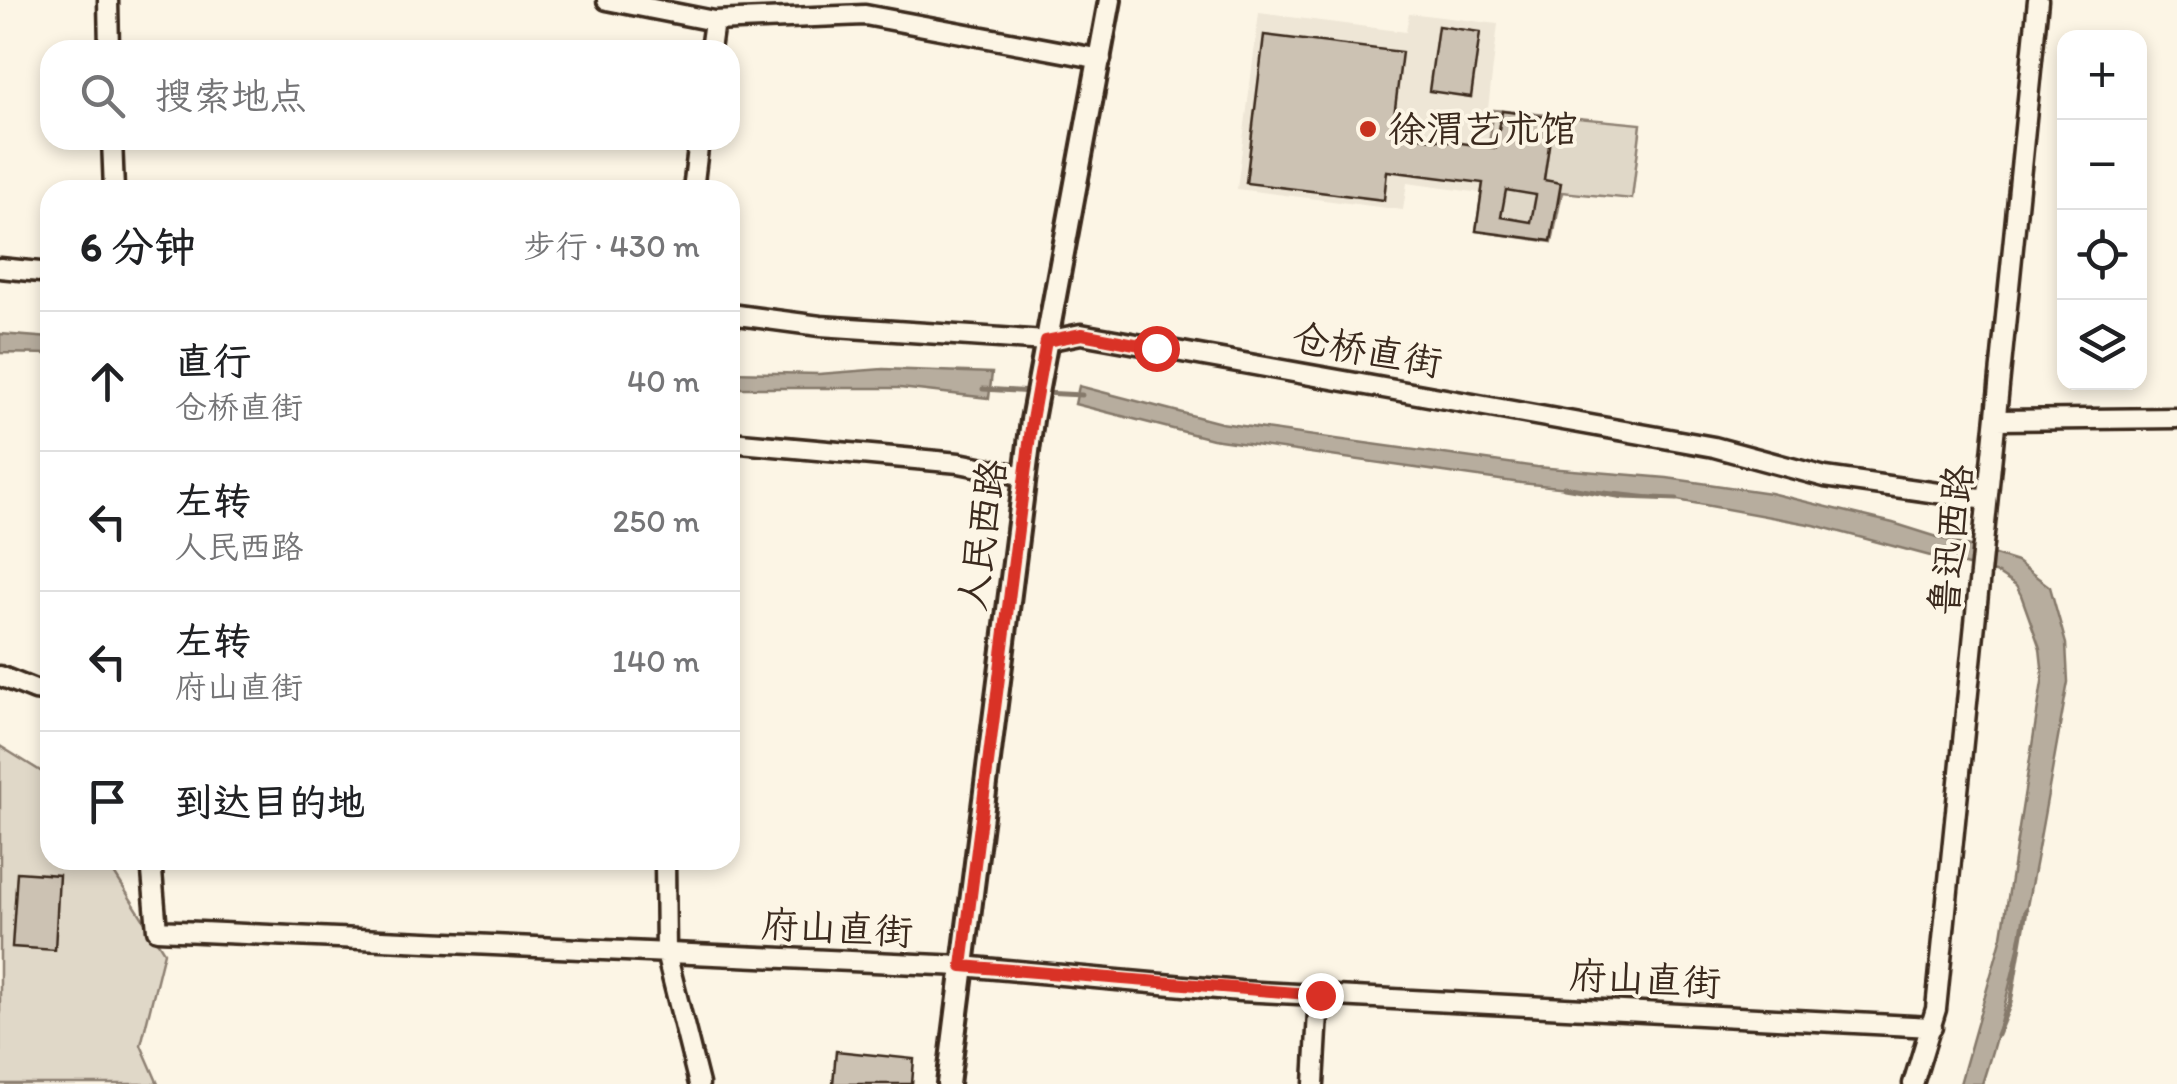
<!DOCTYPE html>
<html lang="zh">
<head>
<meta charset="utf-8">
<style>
	body { margin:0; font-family:Itim,"LXGW WenKai TC",sans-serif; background:#f2f2f2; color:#202124 }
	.controls { position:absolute; right:30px; top:30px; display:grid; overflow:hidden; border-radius:20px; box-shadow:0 5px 15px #0003 }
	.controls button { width:90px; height:90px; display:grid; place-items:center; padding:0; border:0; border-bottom:2px solid #e0e0e0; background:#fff; color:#202124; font:50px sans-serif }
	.stop { position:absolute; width:30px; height:30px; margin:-22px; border:8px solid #d93025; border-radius:50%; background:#fff }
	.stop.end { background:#d93025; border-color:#fff; box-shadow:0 2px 10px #0008 }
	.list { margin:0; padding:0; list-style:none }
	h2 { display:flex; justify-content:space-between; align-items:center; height:130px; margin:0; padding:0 40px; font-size:42px }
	h2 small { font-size:32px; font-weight:400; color:#757577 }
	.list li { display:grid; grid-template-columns:65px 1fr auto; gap:30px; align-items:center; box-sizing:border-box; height:140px; padding:0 40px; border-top:2px solid #e0e0e0 }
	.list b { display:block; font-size:38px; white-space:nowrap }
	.list p { margin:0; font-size:32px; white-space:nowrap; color:#757577 }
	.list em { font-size:32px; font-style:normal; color:#757577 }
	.icon { flex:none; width:55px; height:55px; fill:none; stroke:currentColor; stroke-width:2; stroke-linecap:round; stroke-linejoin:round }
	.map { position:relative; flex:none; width:2177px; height:1084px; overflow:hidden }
	.search { position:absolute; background:#fff; box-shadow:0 5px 15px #0003; left:40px; top:40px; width:700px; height:110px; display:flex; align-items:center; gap:25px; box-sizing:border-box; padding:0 35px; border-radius:30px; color:#757577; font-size:38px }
	.panel { position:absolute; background:#fff; box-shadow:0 5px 15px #0003; left:40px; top:180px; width:700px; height:690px; border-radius:30px }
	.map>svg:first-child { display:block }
	.built { fill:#eee6d6 }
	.green { fill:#e0d8c8; stroke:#8e8173; stroke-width:2.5 }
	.water { fill:#b7ad9e; stroke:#85796b; stroke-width:2.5 }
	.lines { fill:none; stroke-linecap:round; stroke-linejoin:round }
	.stream { stroke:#85796b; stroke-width:5 }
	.building { fill:#ccc2b3; stroke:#3b2a1e; stroke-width:2.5; fill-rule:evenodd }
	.minor-casing { stroke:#3b2a1e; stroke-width:25 }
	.major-casing { stroke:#3b2a1e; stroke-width:28 }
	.minor { stroke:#fcf5e5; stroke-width:18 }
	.major { stroke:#fcf5e5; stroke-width:20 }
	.route { stroke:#d93025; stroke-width:12 }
	.poi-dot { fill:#c8321e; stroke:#fcf5e5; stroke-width:4 }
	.labels { text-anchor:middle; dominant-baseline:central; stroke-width:8; stroke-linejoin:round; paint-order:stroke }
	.poi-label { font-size:38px; fill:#3b2a1e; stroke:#fcf5e5; text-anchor:start }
	.street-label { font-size:38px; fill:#3b2a1e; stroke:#fcf5e5 }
</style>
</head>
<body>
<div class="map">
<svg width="2177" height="1084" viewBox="0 0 2177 1084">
	<rect width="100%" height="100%" fill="#fcf5e5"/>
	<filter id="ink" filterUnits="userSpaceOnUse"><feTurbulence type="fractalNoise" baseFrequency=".01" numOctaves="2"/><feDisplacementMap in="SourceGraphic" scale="20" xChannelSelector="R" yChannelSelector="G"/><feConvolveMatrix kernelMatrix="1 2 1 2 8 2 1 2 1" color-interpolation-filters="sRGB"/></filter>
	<g filter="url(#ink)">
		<!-- built -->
		<path class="built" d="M1259,13l147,19 3,-19 89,11 -10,85 6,1 -13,83 -74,-10 -4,27 -166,-21z"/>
		<!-- green -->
		<path class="green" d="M1494,110l147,14 -9,75 -70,-7 -10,50 -76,-11z
			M0,746l50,31v83h56l58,92 -23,93 17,39h-158z"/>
		<!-- water -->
		<path class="water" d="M0,334l50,4v16l-50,-1z
			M883,369l109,4 -3,25 -89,-10h-170v-16l89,2z
			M1079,386l142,37 316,44 130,11 103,15 123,30 124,39 33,25 16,57 2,38c-25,134 -44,271 -86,402h-22l42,-148 41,-260 -3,-28 -19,-53 -5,-9 -18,-12 -184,-49 -142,-26 -151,-16 -309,-44 -137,-35z"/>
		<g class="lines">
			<!-- stream -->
			<path class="stream" d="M983,389l49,3
				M1043,393l39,2
				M1564,487l60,10 53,2
				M1997,1035l13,-32 16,-93"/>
		</g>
		<!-- building -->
		<path class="building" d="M1438,26l42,6 -9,65 -42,-6z
			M1264,35l138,17 -10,81 104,15 6,-37 51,7 -9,62 17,3 -10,58 -75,-10 7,-48 -96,-12 -3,29 -138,-17zM1506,190l30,5 -5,27 -30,-5z
			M17,872l42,3 -4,75 -43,-3z
			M836,1051l78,8 -2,25h-79z"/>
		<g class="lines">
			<defs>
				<path id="minor" d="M108,0l1,50
					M607,0l107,21 151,-6 236,44
					M710,50l4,-29
					M112,140l2,50
					M693,190l6,-50
					M0,268l50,5
					M730,314l90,12 226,15 35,-7 633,113 111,30 162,23
					M1996,420l181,-2
					M730,442l229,21 66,13
					M0,676l35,14 15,2
					M151,860l6,70 805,36 278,25 692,36
					M665,860l1,93 33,131
					M1314,1084l5,-89
					M1913,1084l23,-75 102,-1009"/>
				<path id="major" d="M948,1084l84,-664 78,-420"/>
			</defs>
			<!-- minor casing -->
			<use href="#minor" class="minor-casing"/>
			<!-- major casing -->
			<use href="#major" class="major-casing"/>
			<!-- minor -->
			<use href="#minor" class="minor"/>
			<!-- major -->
			<use href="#major" class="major"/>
		</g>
	</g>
	<g class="lines" filter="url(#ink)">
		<!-- route -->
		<path class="route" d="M1156,348l-74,-14 -36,7 -14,79 -70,546 358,29"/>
	</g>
	<!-- markers -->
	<circle class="poi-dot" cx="1368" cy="129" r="10"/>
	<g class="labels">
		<!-- poi labels -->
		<g class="poi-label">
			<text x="1388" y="129">徐渭艺术馆</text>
		</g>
		<!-- street labels -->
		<g class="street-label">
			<text transform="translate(1367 350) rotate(10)">仓桥直街</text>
			<text transform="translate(982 535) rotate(-82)">人民西路</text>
			<text transform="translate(1951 540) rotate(-84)">鲁迅西路</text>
			<text transform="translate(837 928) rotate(3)">府山直街</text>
			<text transform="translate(1645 979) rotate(3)">府山直街</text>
		</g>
	</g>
</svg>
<div class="controls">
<button>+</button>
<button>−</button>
<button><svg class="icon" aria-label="locate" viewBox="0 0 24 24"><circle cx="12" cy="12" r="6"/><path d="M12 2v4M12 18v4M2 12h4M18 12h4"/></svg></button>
<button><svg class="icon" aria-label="layers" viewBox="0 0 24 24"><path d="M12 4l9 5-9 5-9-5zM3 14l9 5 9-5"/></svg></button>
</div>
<div class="stop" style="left:1156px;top:348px"></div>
<div class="stop end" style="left:1320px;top:995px"></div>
<div class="search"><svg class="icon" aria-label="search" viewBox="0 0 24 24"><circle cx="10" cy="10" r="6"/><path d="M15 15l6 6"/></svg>搜索地点</div>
<section class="panel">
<h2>6 分钟<small>步行 · 430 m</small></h2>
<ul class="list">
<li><svg class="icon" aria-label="ahead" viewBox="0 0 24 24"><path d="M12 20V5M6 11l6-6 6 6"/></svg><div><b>直行</b><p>仓桥直街</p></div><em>40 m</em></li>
<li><svg class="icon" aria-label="left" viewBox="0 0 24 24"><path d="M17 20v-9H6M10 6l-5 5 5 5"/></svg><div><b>左转</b><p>人民西路</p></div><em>250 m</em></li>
<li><svg class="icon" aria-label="left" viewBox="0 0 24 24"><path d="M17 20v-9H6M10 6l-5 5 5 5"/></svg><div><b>左转</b><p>府山直街</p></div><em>140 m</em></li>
<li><svg class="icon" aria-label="arrive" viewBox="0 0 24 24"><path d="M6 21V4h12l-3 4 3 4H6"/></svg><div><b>到达目的地</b></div></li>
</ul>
</section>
</div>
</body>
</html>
